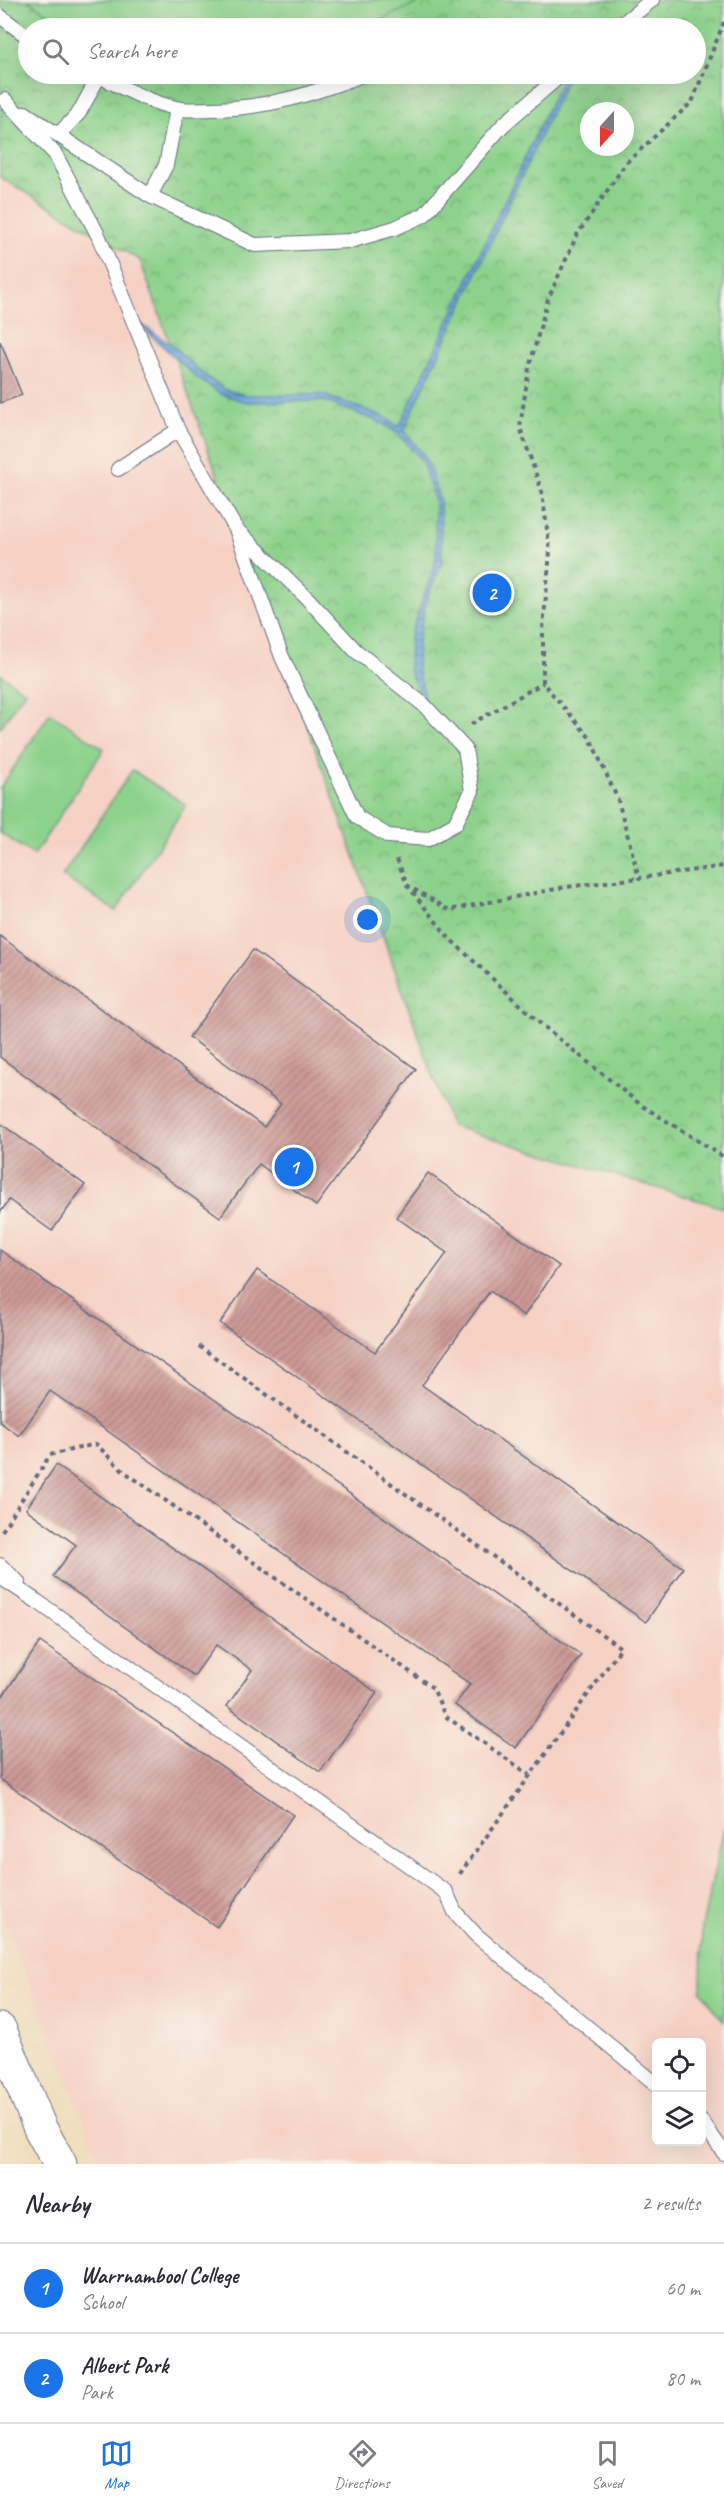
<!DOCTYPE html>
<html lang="en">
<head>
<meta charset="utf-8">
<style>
	body { margin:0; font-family:Caveat,sans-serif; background:#f7f7f7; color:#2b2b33 }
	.controls { position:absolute; right:18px; bottom:18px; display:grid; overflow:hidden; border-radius:9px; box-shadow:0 6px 24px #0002 }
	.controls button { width:54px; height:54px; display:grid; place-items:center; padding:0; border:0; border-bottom:2px solid #e1e1e2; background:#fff; color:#2b2b33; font:30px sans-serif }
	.compass { position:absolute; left:580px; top:102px; width:54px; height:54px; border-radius:50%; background:#fff; box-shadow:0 6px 24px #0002; rotate:201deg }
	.you { position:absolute; left:368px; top:920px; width:21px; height:21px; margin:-15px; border:4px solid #fff; border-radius:50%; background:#1a73e8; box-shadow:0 0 0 9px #1a73e833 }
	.badge { display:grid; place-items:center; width:39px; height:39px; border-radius:50%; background:#1a73e8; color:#fff; font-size:20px; font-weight:700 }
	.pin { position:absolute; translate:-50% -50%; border:3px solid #fff; box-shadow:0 2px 6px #0006 }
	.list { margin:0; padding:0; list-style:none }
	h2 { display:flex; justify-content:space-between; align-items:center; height:78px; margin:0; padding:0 24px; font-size:26px }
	h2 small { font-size:20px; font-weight:400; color:#7c7c81 }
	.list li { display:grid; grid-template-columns:39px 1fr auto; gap:18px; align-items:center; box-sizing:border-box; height:90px; padding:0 24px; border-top:2px solid #e1e1e2 }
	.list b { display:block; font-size:22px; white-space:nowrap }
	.list p { margin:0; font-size:20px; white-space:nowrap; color:#7c7c81 }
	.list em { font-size:20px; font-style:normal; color:#7c7c81 }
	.icon { flex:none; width:33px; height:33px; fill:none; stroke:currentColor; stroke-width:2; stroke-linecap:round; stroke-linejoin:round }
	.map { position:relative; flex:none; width:724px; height:2164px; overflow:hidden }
	.search { position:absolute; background:#fff; box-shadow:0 6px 24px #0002; left:18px; right:18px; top:18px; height:66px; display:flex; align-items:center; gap:15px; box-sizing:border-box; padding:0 21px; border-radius:33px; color:#7c7c81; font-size:22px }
	.sheet { height:258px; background:#fff }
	nav { display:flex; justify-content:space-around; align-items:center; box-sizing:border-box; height:84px; border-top:2px solid #e1e1e2; background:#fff; font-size:16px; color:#7c7c81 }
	nav a { display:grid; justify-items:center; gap:3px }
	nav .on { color:#1a73e8 }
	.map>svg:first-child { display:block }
	.built { fill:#f6d2c4; fill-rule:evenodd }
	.park { fill:url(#park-crowns); stroke:#548075; stroke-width:1.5; fill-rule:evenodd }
	.pitch { fill:#8dd28c; stroke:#548075; stroke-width:1.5 }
	.water { fill:url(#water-rules); stroke:#436a9c; stroke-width:1.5 }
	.building { fill:url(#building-hatch) }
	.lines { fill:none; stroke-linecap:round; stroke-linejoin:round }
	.lane-casing { stroke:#666c80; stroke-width:16 }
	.secondary-casing { stroke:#666c80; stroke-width:35 }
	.path { stroke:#666c80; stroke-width:4; stroke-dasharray:4.5 4.5; stroke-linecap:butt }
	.lane { stroke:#fff; stroke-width:14 }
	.secondary { stroke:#fff; stroke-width:33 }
</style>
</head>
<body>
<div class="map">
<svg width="724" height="2164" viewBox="0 0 724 2164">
	<defs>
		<pattern id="park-crowns" width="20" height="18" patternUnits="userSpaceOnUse" patternTransform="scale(1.5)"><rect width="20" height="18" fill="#8dd28c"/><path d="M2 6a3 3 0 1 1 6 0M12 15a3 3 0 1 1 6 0" fill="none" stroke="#72ab76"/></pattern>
		<pattern id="water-rules" width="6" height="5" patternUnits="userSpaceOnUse" patternTransform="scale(1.5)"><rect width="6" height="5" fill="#6ba6db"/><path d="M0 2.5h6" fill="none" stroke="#5788b5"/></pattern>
		<pattern id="building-hatch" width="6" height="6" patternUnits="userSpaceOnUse" patternTransform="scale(1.5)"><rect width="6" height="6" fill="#cd9a97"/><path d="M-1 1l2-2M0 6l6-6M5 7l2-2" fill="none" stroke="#a67e7e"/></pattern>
	</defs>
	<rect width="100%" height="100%" fill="#f7f3e8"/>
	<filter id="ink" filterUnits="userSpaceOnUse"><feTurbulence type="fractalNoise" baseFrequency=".0167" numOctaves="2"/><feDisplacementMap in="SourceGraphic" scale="12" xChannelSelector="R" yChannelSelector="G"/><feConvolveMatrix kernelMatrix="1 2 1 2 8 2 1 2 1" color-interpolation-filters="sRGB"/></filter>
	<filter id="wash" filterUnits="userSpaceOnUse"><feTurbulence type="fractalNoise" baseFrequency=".008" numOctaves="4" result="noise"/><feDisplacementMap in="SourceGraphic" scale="24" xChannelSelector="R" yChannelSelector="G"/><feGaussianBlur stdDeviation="1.35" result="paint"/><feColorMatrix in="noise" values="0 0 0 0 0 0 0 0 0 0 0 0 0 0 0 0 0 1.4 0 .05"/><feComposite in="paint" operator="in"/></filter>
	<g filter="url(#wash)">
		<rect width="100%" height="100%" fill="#f0debe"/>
		<!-- built -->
		<path class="built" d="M0,177l140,83 311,866 273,82v956h-623l-101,-254zM656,2042h46v100h-46z"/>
		<!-- park -->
		<path class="park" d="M0,0h724v1208l-273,-82 -311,-866 -140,-83zM28,28h668v46h-668zM589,111h36v36h-36z"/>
		<!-- pitch -->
		<path class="pitch" d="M27,0h398l-64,28h-290z
			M0,674l25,17 -25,37z
			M50,713l54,36 -70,106 -34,-22v-45z
			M132,770l54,35 -70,106 -54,-35z
			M724,1828v194l-23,-31 1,-64z"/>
		<!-- water -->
		<path class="water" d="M564,74h5l-165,356 22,28 14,43 2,61 -15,36 -9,42 -1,30 6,20 1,15 -15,-35 1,-33 26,-77 -1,-58 -13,-41 -23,-27 -17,-11 -58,-22 -77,1 -26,-8 -24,-16 -66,-61 42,29 28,26 22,17 23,6h78l60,22 15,10z"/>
		<g id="blocks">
			<!-- building -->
			<path class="building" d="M0,341l22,54 -22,8z
				M0,936l264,191 17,-23 -92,-67 64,-87 163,119 -100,137 -57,-42 -39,53 -220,-160z
				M0,1123l85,62 -33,46 -43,-31 -9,13z
				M428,1173l131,93 -35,50 -34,-25 -68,94 261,183 -37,54 -426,-299 37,-53 118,82 72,-99 -51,-36z
				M0,1250l581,405 -65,93 -61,-43 15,-21 -420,-293 -31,45 -19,-14z
				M56,1465l321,228 -57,79 -93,-66 25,-36 -36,-25 -22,31 -141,-100 23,-31 -50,-36z
				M40,1642l253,173 -76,112 -217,-148v-79z"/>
		</g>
	</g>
	<g filter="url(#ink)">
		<use href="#blocks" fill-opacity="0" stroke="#666c80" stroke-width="1.5"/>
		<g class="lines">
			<defs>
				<path id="lane" d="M0,16l28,21
					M617,28l35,-28
					M5,100l50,54 43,81 80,195 58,99 70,68 50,54 68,54 41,44 7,42 -17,33 -27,15 -40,-3 -31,-19 -75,-160 -46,-128
					M25,113l125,83 105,49 95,-4 45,-13 29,-13 79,-90 59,-51
					M58,135l21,-22 20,-37c25,12 49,26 77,32 11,3 25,1 37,1 57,-1 99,-15 152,-35
					M150,196l16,-31 11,-56
					M118,469l60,-39
					M0,1565l18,17
					M0,1577l38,25 408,290 9,20 21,23 180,149
					M702,2122l22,31"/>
				<path id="secondary" d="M0,2030l40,98 20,36"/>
			</defs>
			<!-- lane casing -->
			<use href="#lane" class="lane-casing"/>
			<!-- secondary casing -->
			<use href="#secondary" class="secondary-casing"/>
			<!-- path -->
			<path class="path" d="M724,22l-32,80 -66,61 -49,72 -29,64 -19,69 -9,59 22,65 8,59 -7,78v54l47,55 28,62 21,78 85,-12
				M471,724l72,-41
				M397,859l10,26 42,25 117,-23 73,-9
				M407,885l42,53 93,87 99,80 83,52
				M199,1346l422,302 -162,227
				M2,1531l48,-76 46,-11 26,26 311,218 12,28 85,59"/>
			<!-- lane -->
			<use href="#lane" class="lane"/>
			<!-- secondary -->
			<use href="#secondary" class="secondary"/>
		</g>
	</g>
</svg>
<div class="controls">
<button><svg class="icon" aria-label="locate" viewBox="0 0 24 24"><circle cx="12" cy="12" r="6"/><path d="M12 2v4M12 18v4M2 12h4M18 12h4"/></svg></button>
<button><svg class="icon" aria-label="layers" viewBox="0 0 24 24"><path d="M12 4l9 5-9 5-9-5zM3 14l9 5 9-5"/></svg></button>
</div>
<svg class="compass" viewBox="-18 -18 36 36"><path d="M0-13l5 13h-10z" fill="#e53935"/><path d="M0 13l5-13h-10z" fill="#7c7c81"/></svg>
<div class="you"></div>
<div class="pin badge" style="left:294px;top:1167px">1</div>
<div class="pin badge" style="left:492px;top:593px">2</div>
<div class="search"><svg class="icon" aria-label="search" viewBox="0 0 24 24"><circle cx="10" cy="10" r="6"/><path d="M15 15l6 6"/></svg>Search here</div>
</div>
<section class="sheet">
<h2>Nearby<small>2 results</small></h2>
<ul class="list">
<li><span class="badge">1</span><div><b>Warrnambool College</b><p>School</p></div><em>60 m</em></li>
<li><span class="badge">2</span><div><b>Albert Park</b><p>Park</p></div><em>80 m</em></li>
</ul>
</section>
<nav>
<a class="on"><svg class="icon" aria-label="map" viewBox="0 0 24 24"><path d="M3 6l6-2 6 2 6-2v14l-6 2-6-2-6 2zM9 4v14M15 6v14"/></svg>Map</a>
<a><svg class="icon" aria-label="directions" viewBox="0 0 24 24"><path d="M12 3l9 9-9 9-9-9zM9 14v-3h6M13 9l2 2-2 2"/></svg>Directions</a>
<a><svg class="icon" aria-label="saved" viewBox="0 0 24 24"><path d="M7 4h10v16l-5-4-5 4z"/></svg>Saved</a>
</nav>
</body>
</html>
